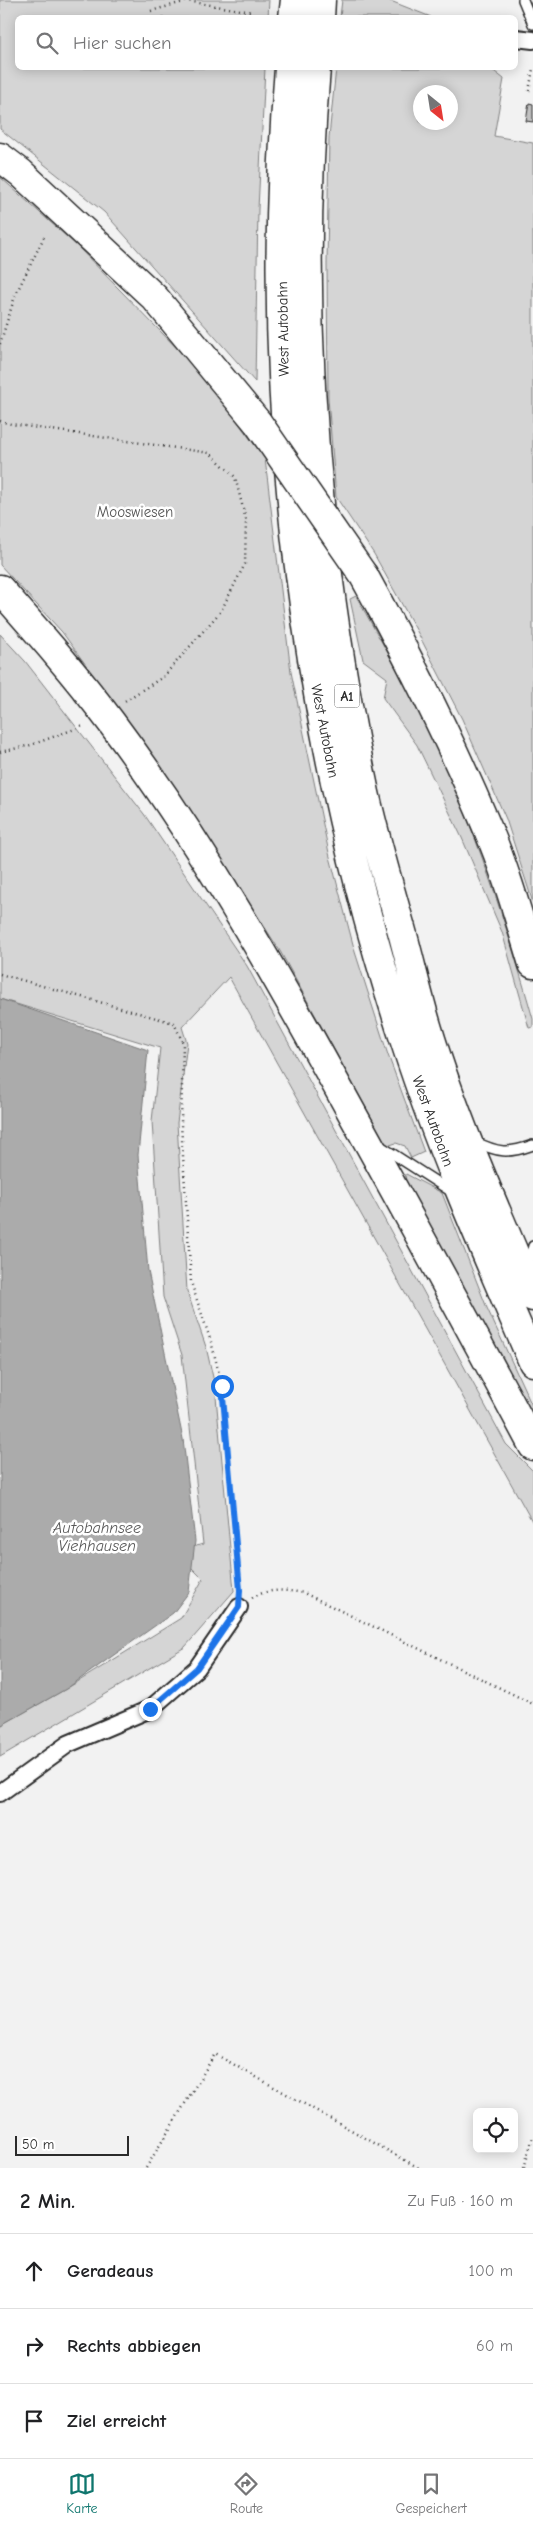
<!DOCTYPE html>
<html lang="de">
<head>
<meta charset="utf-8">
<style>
	body { margin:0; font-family:"Comic Neue",sans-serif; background:#f2f2f2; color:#202124 }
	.controls { position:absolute; right:15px; bottom:15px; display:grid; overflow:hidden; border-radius:8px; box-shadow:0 2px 12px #0003 }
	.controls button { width:45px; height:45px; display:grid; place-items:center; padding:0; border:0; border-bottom:1px solid #e0e0e0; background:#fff; color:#202124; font:25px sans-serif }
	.compass { position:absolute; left:413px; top:85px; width:45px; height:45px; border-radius:50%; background:#fff; box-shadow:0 2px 12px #0003; rotate:150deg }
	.scale { position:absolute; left:15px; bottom:12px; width:114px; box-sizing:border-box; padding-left:5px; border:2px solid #2b2b2b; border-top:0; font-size:14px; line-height:18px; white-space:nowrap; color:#2b2b2b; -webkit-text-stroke:4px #fff; paint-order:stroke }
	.stop { position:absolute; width:15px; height:15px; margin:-11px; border:4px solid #1a73e8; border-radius:50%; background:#fff }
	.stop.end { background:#1a73e8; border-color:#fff; box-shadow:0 1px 5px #0008 }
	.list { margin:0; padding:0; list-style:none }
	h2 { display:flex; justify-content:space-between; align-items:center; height:65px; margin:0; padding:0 20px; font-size:21px }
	h2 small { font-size:16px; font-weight:400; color:#757577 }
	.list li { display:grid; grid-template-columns:32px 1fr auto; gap:15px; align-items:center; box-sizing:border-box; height:75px; padding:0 20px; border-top:1px solid #e0e0e0 }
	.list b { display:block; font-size:19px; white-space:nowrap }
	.list em { font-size:16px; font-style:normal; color:#757577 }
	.icon { flex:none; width:28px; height:28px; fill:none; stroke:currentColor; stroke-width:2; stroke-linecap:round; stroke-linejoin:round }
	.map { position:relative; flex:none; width:533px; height:2168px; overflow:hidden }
	.search { position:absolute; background:#fff; box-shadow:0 2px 12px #0003; left:15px; right:15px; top:15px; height:55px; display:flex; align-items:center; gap:12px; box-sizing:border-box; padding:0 18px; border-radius:8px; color:#757577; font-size:19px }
	.sheet { height:290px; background:#fff }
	nav { display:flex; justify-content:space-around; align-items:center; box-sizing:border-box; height:70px; border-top:1px solid #e0e0e0; background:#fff; font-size:14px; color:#757577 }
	nav a { display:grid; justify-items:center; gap:2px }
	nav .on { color:#0f766e }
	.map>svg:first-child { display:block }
	.green { fill:#d5d5d5; stroke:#808080; fill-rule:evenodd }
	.water { fill:#ababab; stroke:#787878 }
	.building { fill:#c1c1c1; stroke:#2b2b2b }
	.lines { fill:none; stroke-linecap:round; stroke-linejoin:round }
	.lane-casing { stroke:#2b2b2b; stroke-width:12 }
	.street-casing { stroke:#2b2b2b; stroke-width:20 }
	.highway-casing { stroke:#2b2b2b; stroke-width:31 }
	.path { stroke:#2b2b2b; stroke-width:2.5; stroke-dasharray:1 4; stroke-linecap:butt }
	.lane { stroke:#fff; stroke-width:9 }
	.street { stroke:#fff; stroke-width:16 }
	.highway { stroke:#fff; stroke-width:28 }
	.highway-bridge-casing { stroke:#2b2b2b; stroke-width:31; stroke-linecap:butt }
	.highway-bridge { stroke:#fff; stroke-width:28 }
	.route { stroke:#1a73e8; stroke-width:6 }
	.labels { text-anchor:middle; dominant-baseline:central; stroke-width:5; stroke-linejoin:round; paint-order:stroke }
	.shield { fill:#fff; stroke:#6b6b6b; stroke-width:1 }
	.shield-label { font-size:14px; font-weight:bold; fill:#2b2b2b }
	.street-label { font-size:15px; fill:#2b2b2b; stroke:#fff }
	.park-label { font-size:15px; fill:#565656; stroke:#fff }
	.water-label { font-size:16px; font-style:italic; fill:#585858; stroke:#fff }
</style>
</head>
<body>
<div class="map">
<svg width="533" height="2168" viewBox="0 0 533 2168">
	<rect width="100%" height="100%" fill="#f2f2f2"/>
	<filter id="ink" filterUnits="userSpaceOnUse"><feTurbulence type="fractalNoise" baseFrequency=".02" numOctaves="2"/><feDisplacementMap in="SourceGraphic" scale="10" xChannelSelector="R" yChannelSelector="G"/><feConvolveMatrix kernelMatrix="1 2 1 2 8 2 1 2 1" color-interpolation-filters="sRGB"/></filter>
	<g filter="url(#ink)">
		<!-- green -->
		<path class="green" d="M0,0h269l-1,17 -250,1v50h247l-7,141 -3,173 -151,-170 -104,-83z
			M342,0h46l43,17h-91z
			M336,68h154l14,11 -10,57 39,7v760l-27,-84 -44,-100 -43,-84 -45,-81 -38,-57 -8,-99 -1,-134 2,-127zM420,92h30v30h-30z
			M0,177l77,69 126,129 62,84 26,213 38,181 26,99 33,103 36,97 -13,6 -6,-12 -9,-3 -9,3 -107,-195 -102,-159 -116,-160 -62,-67z
			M356,596c26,47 53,93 76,141 43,90 74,186 101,282v8l-4,1 -27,-96 -40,-94 -45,-93 -34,-47 4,-20 -24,-18 -13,-61z
			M0,634l25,27 119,153 103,152 259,478 27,27v52l-304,-546 -47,50 5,16 -10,80 10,168 19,56 9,39 19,205 -49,56 -185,110v-31l66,-37 115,-71 22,-39 -21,-21 8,-10 13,-4 -21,-189 -19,-58 -11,-176 8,-73 -160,-49z
			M406,1174l36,19 45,115 46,100v18l-130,-241z"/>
		<!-- water -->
		<path class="water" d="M0,999l148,51 -10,105 10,116 35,168 12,102 -6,51 -16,21 -107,76 -66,37z"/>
		<!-- building -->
		<path class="building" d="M529,103l4,1v18l-7,-1z"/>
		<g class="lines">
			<defs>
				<path id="lane" d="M523,0l10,24
					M474,1141c24,12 34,13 59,4
					M379,1145l73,47
					M528,1266l5,-20"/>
				<path id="street" d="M516,38l17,2
					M0,1793l68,-49 82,-35 47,-41 42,-61"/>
				<path id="highway" d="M293,18l2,-18
					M320,18l1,-18
					M289,68c-28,328 14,664 117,977 35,108 82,213 127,317
					M316,68c-21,242 -1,487 49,725 10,45 23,90 36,135 9,32 16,65 26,98 28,93 68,182 106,271
					M0,157l21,16 134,125 103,125
					M364,576c45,82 87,165 123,251 19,44 32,91 46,137
					M0,589c38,43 76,86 111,133 93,124 168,258 242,393 61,110 121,220 180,331"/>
			</defs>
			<!-- lane casing -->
			<use href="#lane" class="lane-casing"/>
			<!-- street casing -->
			<use href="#street" class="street-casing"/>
			<!-- highway casing -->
			<use href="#highway" class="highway-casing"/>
			<!-- path -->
			<path class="path" d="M151,11l36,-10 65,11
				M529,91l4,-22
				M0,344l15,-48 29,-59
				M0,421l11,3 199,29 25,24 11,43 -1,44 -24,47 -58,66 -40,25
				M0,752l31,-7 52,-19
				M0,974l174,49 9,20 -2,81 10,158 21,63 10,41 18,207
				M252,1598c16,-10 34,-8 52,-5l229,111
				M146,2168l69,-114 204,114
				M524,2168l9,-31"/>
			<!-- lane -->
			<use href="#lane" class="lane"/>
			<!-- street -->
			<use href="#street" class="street"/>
			<!-- highway -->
			<use href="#highway" class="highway"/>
			<defs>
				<path id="highway-bridge" d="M258,423l106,153"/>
			</defs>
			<!-- highway-bridge casing -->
			<use href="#highway-bridge" class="highway-bridge-casing"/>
			<!-- highway-bridge -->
			<use href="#highway-bridge" class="highway-bridge"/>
		</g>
	</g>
	<g class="lines" filter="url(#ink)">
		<!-- route -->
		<path class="route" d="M150,1709l47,-41 42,-61 1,-17 -18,-204"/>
	</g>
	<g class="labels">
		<!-- shield labels -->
		<rect class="shield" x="334.5" y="684.5" width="25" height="23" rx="4"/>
		<g class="shield-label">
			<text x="347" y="696">A1</text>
		</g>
		<!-- street labels -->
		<g class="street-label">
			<text transform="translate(283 329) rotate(-91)">West Autobahn</text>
			<text transform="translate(325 731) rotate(79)">West Autobahn</text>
			<text transform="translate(433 1121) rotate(70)">West Autobahn</text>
		</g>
		<!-- park labels -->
		<g class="park-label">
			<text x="135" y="512">Mooswiesen</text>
		</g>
		<!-- water labels -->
		<g class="water-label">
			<text x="97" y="1528">Autobahnsee<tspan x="97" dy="18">Viehhausen</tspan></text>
		</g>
	</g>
</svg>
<div class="controls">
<button><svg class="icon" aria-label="locate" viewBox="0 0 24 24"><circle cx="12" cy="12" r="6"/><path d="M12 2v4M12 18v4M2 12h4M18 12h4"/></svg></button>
</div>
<svg class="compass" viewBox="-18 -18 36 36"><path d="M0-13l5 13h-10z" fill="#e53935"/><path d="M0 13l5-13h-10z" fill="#757577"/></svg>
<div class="scale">50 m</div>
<div class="stop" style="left:222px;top:1386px"></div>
<div class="stop end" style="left:150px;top:1709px"></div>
<div class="search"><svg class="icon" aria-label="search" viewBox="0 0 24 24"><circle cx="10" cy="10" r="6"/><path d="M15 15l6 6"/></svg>Hier suchen</div>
</div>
<section class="sheet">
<h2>2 Min.<small>Zu Fuß · 160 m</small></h2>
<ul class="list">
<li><svg class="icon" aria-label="ahead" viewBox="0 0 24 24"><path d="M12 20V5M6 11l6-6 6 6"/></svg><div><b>Geradeaus</b></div><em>100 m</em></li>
<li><svg class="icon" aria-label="right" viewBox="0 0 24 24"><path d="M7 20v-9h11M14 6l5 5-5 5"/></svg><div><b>Rechts abbiegen</b></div><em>60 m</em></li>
<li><svg class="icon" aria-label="arrive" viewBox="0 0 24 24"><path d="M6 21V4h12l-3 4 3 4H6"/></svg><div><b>Ziel erreicht</b></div></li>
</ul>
</section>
<nav>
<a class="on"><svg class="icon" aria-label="map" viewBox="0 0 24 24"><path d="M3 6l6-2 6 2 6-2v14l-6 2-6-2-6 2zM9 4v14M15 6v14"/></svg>Karte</a>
<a><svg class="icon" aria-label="directions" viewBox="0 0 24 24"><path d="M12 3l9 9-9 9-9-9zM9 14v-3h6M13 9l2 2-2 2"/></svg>Route</a>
<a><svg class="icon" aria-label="saved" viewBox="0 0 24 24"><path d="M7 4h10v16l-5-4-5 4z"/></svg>Gespeichert</a>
</nav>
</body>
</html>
